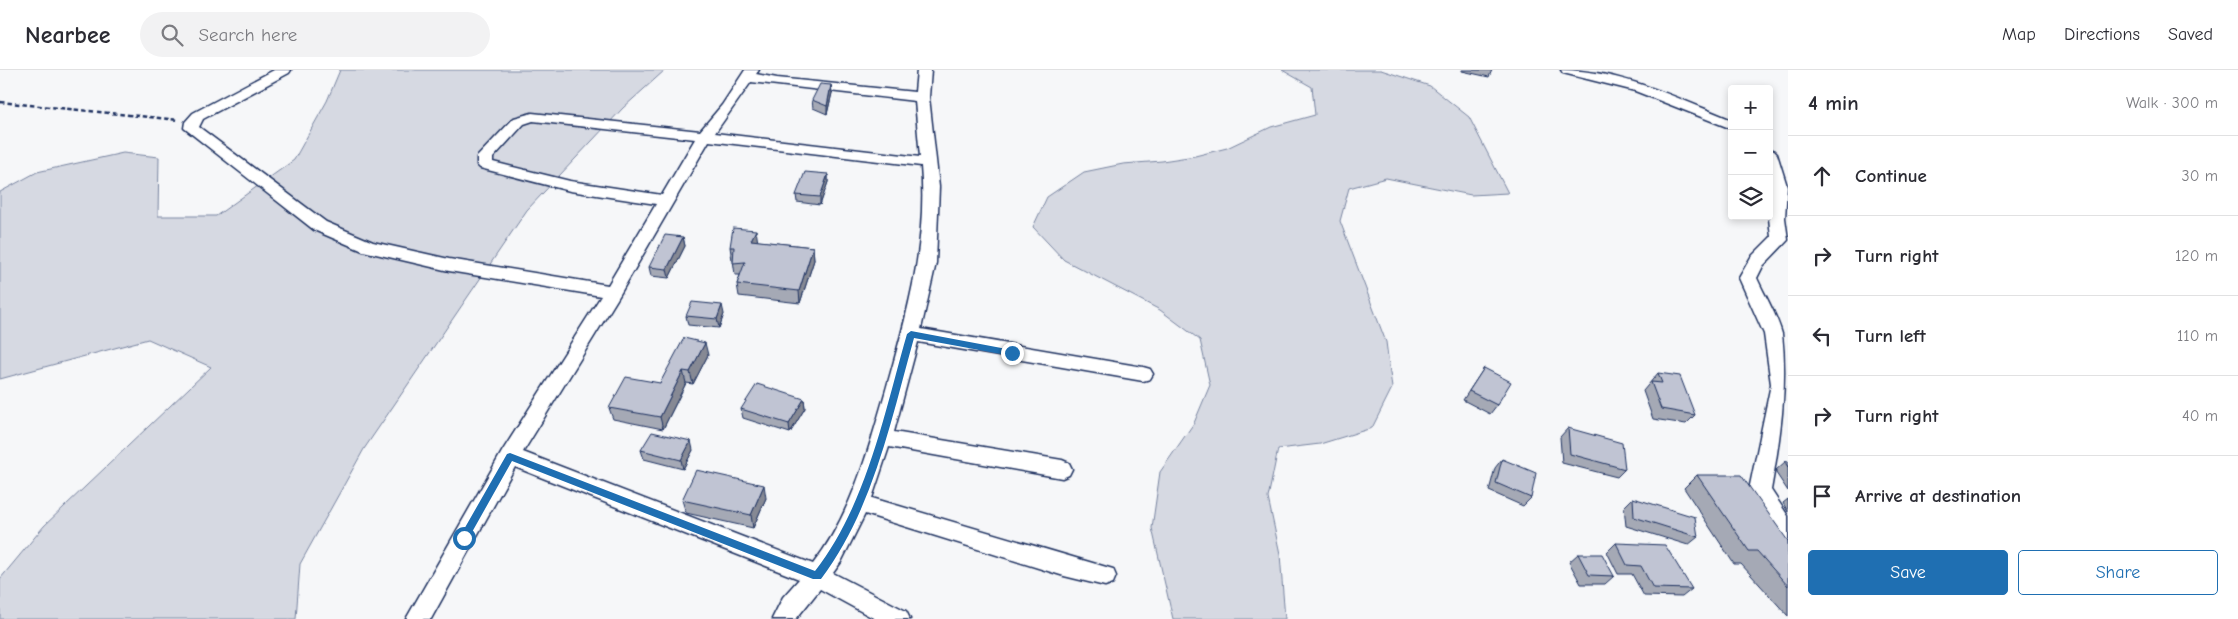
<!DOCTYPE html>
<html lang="en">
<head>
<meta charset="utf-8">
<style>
	body { margin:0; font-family:"Comic Neue",sans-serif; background:#f2f2f3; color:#2b2b33 }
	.controls { position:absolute; right:15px; top:15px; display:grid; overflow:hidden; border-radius:5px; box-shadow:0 2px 8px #0003 }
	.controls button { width:45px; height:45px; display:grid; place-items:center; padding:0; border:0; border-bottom:1px solid #e1e1e2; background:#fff; color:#2b2b33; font:25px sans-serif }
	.stop { position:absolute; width:15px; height:15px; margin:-11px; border:4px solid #1f6fb2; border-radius:50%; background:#fff }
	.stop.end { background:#1f6fb2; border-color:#fff; box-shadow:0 1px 5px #0008 }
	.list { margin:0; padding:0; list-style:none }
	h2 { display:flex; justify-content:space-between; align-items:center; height:65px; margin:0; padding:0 20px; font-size:21px }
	h2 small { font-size:16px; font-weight:400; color:#7c7c81 }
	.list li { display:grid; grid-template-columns:32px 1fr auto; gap:15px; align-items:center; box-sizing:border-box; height:80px; padding:0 20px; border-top:1px solid #e1e1e2 }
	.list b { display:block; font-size:19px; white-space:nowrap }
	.list em { font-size:16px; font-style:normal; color:#7c7c81 }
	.actions { display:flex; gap:10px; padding:15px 20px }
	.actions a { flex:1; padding:11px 0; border:1px solid #1f6fb2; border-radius:5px; text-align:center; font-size:18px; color:#1f6fb2 }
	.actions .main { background:#1f6fb2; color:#fff }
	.icon { flex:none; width:28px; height:28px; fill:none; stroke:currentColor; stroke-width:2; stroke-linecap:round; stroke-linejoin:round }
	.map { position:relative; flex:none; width:1788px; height:549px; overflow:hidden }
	header { display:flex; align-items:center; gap:30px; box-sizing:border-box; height:70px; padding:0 25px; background:#fff; border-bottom:1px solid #e1e1e2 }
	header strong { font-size:24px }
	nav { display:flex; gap:28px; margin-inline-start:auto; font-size:18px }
	.search { width:350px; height:45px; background:#f2f2f3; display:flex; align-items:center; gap:12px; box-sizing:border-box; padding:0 18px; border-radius:28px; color:#7c7c81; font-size:19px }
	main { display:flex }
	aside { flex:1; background:#fff }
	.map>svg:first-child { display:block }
	.green { fill:#d6d9e2; stroke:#7884a0 }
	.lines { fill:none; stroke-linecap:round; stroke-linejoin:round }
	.minor-casing { stroke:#1b2f5e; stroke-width:3 }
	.path { stroke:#1b2f5e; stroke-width:2.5; stroke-dasharray:4.5 3; stroke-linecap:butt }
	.minor { fill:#fff; fill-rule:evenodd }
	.wall { fill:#a5a9b5; stroke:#1b2f5e }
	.shaded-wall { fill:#868994; stroke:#1b2f5e }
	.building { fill:#c0c4d3; stroke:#1b2f5e }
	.route { fill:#1f6fb2 }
</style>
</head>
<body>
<header>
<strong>Nearbee</strong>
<div class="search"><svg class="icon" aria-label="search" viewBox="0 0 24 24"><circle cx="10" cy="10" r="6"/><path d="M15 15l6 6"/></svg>Search here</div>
<nav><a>Map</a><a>Directions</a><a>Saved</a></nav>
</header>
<main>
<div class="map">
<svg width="1788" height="549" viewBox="0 0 1788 549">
	<rect width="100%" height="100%" fill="#f6f7f9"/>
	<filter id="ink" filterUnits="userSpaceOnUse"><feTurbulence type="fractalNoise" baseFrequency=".02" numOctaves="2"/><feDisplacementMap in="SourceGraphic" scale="10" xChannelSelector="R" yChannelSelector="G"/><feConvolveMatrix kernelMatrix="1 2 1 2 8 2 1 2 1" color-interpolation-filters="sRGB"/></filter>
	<g filter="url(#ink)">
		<!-- green -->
		<path class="green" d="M340,0h325l-42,38 -96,102 -163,239 -64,115 -4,55h-296v-40l44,-53 167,-159 -63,-28 -148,40v-187l37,-20 86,-19 36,4 -1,59h58l78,-56 33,-59z
			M1282,0h99l49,16 39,31 39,76 -37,2 -85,-17 -37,10 -9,33 46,121 6,46 -20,40 -52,16 -42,5 -10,49 12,56 5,65h-112l-21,-91 8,-56 34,-49 16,-38 -10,-45 -40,-30 -96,-50 -31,-33 14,-30 37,-25 39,-8 39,-3 33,-5 32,-8 44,-21 44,-12 -3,-28z"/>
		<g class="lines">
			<defs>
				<path id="minor" d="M274,0h17l-2,3 -86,46 -4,8 127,95 47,20 76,17 159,26 48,-81 -86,-13 -90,-23 -3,-3v-8l37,-39 18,-5 168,18 22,-26 23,-35h14l-3,4 21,4 138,14 2,-22h14l-2,27 10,90 -3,76 -15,66 222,38 7,2 3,5 -3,5 -7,2 -225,-39 -24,90 168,28 7,3 3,6 -3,6 -7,3 -173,-31 -17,51 241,71 3,7 -3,7 -8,3 -41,-10 -199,-62 -24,48 -8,11 73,38 4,8h-35l-55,-30 -24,30h-24l11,-22 16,-18 -284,-112 -84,152h-25l97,-169 98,-154 -152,-25 -86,-20 -49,-21 -130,-102 1,-6 8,-9zM751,12l164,19 5,56 -205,-24zM533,51l162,18 -33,56 -92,-14 -77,-19v-4l31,-34zM709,71l212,25c7,78 -15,153 -36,227 -17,59 -34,122 -72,171l-290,-112 96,-156z
					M1561,0c60,0 116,28 171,50v9l-97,-38 -72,-18z
					M1769,79l5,2 3,3 10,32 -2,32 3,22 -25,26 -6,12c8,18 20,37 25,56 6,51 -2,106 -11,156l17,26v28l-8,-3 -27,-40 -4,-11 22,-106 -7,-50 -25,-56 12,-21 20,-20 -2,-19 2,-32z"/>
			</defs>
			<!-- minor casing -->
			<use href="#minor" class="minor-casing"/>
			<!-- path -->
			<path class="path" d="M0,32l179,18"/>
			<!-- minor -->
			<use href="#minor" class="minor"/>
		</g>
		<!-- wall -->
		<path class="wall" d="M1462,0h30l-3,7 -27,-6z
			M831,15l1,8 -5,21 -14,-6 -1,-8z
			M828,104v8l-8,23 -23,-3 -1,-7z
			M683,167l2,9 -16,32 -18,-2 -2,-9z
			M757,171l56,6 1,13 -14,43 -61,-7 -2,-12 3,-9h-5l-2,-15h-1l-2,-13z
			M724,244l-5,14 -31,-3 -2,-9z
			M708,285l-15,29 -7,-1 -23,46 -50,-10 -4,-11 51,-25z
			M1484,298l13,37 -7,9 -27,-14z
			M1658,303l37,42 -9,9 -33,-5 -10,-28z
			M804,329l1,9 -15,25 -47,-15 -2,-9z
			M1568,358l57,41 -8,8 -55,-14 -2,-26z
			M641,380h52l-10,19 -39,-10z
			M1502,389l29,39 -8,8 -34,-15 6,-23z
			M1786,391h2v30l-12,-18v-3z
			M1697,405l91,66v75l-47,-52h-7l-50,-76z
			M766,428l-13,30 -67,-15 -4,-13z
			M1633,428l65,39 -10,8 -62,-19 -2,-19z
			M1788,429v13l-5,-9z
			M1616,473l76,46 -10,8 -38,-1 -12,-22h-14l-11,-22z
			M1578,484l36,22 -9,8h-24l-12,-22z"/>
		<!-- shaded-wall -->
		<path class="shaded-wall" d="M831,15l1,8 -5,21v-8z
			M828,104v8l-8,23v-8z
			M756,160l2,13 -7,-3z
			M683,167l2,9 -16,32 -2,-9z
			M813,177l1,13 -14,43 -1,-12z
			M722,235l2,9 -5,14 -2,-9z
			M705,273l3,12 -15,29 -3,-12z
			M683,301l3,12 -23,46 -3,-12z
			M804,329l1,9 -15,25 -1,-9z
			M691,371l2,9 -10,19 -2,-9z
			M764,415l2,13 -13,30 -2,-13z"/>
		<!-- building -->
		<path class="building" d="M820,14l11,1 -4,21 -15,-6z
			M805,102l23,2 -8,23 -24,-2z
			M733,158l23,2 -5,10 62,7 -14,44 -62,-7 8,-22 -12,1 1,-16h-4z
			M665,165l18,2 -16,32 -18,-2z
			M692,232l30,3 -5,14 -31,-3z
			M684,268l21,5 -15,29 -7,-1 -23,46 -51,-9 17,-31 34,6z
			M1484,298l27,14 -14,23 -28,-14z
			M1658,303l22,3 15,39 -34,-6 -10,-27 11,1z
			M757,314l47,15 -15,25 -48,-15z
			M1568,358l54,15 3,26 -55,-15z
			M652,362l39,9 -10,19 -40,-10z
			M1502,389l34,14 -5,25 -35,-15z
			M1786,391h2v6l-2,-3z
			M696,400l68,15 -13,30 -69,-15z
			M1697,405h44l47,66v45l-31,-35h-8z
			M1633,428l62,19 3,20 -64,-20z
			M1616,473l49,2 27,44 -39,-1 -12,-22 -14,-1z
			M1578,484h24l12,22 -25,-1z"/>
	</g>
	<!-- route -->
	<path class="route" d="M911,261l101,19 4,3 -4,3 -98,-18c-23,82 -41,172 -93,241h-8l-301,-118 -45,80h-6l-2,-3 48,-84 3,-1 305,118c52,-67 69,-157 92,-237z"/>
</svg>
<div class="controls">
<button>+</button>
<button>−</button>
<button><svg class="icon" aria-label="layers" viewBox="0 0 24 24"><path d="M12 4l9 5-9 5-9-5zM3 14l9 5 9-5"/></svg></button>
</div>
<div class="stop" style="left:464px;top:468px"></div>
<div class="stop end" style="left:1012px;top:283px"></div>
</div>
<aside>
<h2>4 min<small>Walk · 300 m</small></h2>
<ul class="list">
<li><svg class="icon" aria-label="ahead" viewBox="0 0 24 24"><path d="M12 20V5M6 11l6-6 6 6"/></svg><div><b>Continue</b></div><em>30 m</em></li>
<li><svg class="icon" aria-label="right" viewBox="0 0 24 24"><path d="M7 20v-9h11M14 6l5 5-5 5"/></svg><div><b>Turn right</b></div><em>120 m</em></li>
<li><svg class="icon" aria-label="left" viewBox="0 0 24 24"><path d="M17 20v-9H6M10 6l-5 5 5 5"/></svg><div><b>Turn left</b></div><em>110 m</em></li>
<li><svg class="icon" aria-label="right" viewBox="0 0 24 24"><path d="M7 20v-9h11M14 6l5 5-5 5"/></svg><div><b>Turn right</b></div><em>40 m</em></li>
<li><svg class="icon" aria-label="arrive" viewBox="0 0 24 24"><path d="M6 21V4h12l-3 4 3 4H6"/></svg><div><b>Arrive at destination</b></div></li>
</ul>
<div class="actions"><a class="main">Save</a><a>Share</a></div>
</aside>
</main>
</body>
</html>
